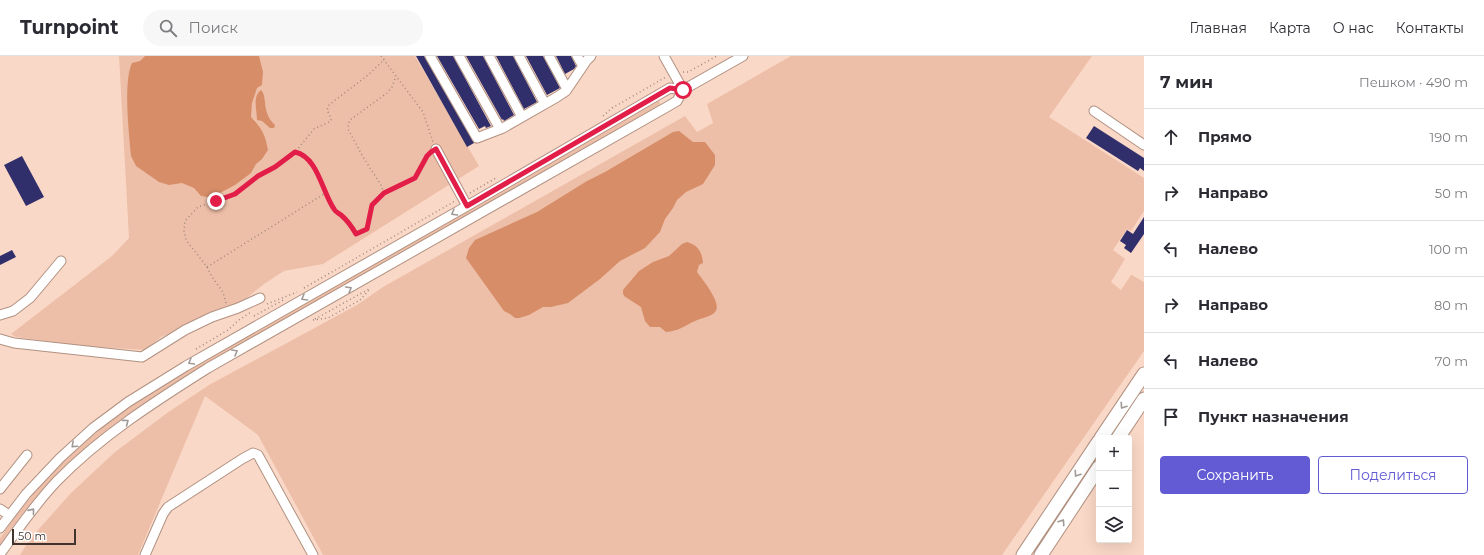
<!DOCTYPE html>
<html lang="ru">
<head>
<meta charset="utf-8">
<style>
	body { margin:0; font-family:Montserrat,sans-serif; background:#f7f7f7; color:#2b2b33 }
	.controls { position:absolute; right:12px; bottom:12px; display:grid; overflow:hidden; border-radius:4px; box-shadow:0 4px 16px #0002 }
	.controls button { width:36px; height:36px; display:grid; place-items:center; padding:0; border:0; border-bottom:1px solid #e1e1e2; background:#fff; color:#2b2b33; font:20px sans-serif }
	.scale { position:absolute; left:12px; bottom:10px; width:64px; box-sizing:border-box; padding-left:4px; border:2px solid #41332d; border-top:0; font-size:11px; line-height:14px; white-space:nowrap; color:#41332d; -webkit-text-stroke:3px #fff; paint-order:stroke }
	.stop { position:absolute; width:12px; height:12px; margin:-9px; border:3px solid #e11d48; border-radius:50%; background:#fff }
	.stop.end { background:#e11d48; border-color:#fff; box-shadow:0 1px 4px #0008 }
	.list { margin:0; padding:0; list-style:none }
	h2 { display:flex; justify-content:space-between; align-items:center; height:52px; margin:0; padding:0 16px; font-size:17px }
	h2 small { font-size:13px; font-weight:400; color:#7c7c81 }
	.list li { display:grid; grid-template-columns:26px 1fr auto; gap:12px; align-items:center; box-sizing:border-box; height:56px; padding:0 16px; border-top:1px solid #e1e1e2 }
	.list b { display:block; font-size:15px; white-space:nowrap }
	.list em { font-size:13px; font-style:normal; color:#7c7c81 }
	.actions { display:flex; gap:8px; padding:12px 16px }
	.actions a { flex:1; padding:9px 0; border:1px solid #625bd3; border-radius:4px; text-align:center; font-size:14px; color:#625bd3 }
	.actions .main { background:#625bd3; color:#fff }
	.icon { flex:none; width:22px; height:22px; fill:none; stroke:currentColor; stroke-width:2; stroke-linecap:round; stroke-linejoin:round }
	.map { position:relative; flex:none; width:1144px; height:499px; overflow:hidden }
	header { display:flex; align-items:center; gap:24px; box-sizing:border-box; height:56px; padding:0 20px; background:#fff; border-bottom:1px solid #e1e1e2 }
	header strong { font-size:19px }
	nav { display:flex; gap:22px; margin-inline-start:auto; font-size:14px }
	.search { width:280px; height:36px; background:#f7f7f7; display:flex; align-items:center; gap:10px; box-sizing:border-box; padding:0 14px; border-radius:22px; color:#7c7c81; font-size:15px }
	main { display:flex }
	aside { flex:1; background:#fff }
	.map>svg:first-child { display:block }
	.green { fill:#eebfa8 }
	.water { fill:#d68d68 }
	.building { fill:#312f6b }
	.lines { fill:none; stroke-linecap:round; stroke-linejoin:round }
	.minor-casing { stroke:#b19181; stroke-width:11 }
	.highway-casing { stroke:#b19181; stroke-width:15 }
	.path { stroke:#a1887d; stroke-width:1.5; stroke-dasharray:1 3; stroke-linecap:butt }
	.minor { stroke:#fff; stroke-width:9 }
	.highway { stroke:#fff; stroke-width:13 }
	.oneway { stroke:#a09996 }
	.route { stroke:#e11d48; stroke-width:5 }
</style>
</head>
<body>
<header>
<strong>Turnpoint</strong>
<div class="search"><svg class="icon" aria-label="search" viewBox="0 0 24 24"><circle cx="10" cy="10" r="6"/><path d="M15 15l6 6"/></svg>Поиск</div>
<nav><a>Главная</a><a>Карта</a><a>О нас</a><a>Контакты</a></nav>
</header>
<main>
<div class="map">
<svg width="1144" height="499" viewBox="0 0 1144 499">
	<rect width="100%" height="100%" fill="#fad8c7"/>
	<!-- green -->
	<path class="green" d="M119,0h296l64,110 -156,98 -39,7 -20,13 -26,21 -77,32 -16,13 -62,-4 -67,-9 -5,-3 101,-78 17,-18z
		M791,0h301l-43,61 95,61v33l-13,20 -4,-2 -14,21 12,9 -14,23 10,8 10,-15h1l12,7v69l-142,204h-679l-65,-120 -53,-39 -67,159h-118l10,-16 41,-46 44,-41 52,-39 42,-28 148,-80 26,-18 302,-171 12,16 16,-9 -6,-19z
		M659,45l2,4c-106,61 -212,121 -318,182 -125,71 -262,133 -343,258v-7l17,-24 27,-33 33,-33 38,-31 43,-29 55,-34 117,-65z"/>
	<!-- water -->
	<path class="water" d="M145,0h114l4,16 -1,13 -5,3 -5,15 -1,14c11,12 14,17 17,33l-6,9 -6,5 -5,9 -16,12 -15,8 -12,4 -7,-1 -7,-8 -12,-5 -13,2 -10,-3 -23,-16 -5,-10c-2,-22 -8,-74 1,-93l8,-2z
		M261,34c7,7 0,22 14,35l-1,3h-4l-8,-7 -5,-1c0,-10 -5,-23 4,-30z
		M679,75l14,11h12l10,13v10l-12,19 -17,8 -9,8 -4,8 -8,11 -5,13 -15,16 -25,13 -20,18 -32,24 -17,4h-8l-14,8 -10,3h-4l-5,-4 -6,-3 -38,-53 3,-10 6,-8 62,-28 50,-31 18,-9 68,-40z
		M687,186c11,3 15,10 16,21l-4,2 -2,7c5,7 26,32 18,40 -4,5 -14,6 -20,9 -11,5 -16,10 -29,11l-6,-5h-10l-5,-6 -4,-14 -17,-11 -1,-3v-3l16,-19 14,-9 16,-6 13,-12z"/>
	<!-- building -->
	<path class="building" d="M416,0h8l50,87 -7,4z
		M437,0h16l38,70 -5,2 -1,-2 -6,3z
		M466,0h17l31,59 -10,6 -1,-2 -1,1z
		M496,0h17l24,46 -13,7z
		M526,0h17l17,32 -13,7z
		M556,0h15l5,10 -2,3 -9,5z
		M1094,70l50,32v13l-4,-3 -2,3 -52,-33z
		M22,100l22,41 -18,9 -22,-41z
		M1144,161v17l-13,19 -7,-5 2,-3 -6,-4 7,-11 6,4z
		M12,194l4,7 -16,8v-9z"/>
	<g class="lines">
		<defs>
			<path id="minor" d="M430,0l47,82 26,-10 54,-31 9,-6 21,-31 4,-4
				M459,0l41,73
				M489,0l33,61
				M519,0l26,48
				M549,0l18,33
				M577,0l6,10
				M664,0l19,34
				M1094,55l50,34
				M436,93l31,57
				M0,259l13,-4 17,-13 31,-37
				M0,283l14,4 128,14 43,-27 27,-13 26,-9 22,-10
				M0,433l27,-34
				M0,453l9,6
				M0,472l26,-34 34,-36 33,-30 35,-26 58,-36 281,-160 191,-111 12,-7 13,2
				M0,498c18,-25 36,-51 57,-73 44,-45 97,-79 151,-113l457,-260 12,-7 6,-11 60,-34
				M145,499l18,-41 5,-7 74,-48 11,-6 5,2 55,100"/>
			<path id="highway" d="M1101,382l43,-64
				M1118,382l26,-39
				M1023,499l76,-114
				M1041,499l58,-88"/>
		</defs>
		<!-- minor casing -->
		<use href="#minor" class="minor-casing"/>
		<!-- highway casing -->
		<use href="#highway" class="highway-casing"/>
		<!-- path -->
		<path class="path" d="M381,0l42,56 10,30
			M683,16h5l29,-16
			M603,60l9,-8 54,-31
			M296,95l18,-22 17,-8v-3l-4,-8 2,-5 39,-30 16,-15v-4
			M384,137l-3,-8 -18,-28 -15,-28v-4l2,-5 37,-27 5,-6 4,-11
			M470,137l26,-15
			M207,211l117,-73
			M304,232l151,-87
			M226,247l-3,-11 -11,-15 -5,-10 -21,-27 -2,-9 1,-10 13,-14 37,-13 23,-18 17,-9 20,-15c23,5 27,40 39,57 1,3 5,4 7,6 6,5 11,12 15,19l11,-5 6,-24 11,-12 31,-15 14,-24
			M267,248l30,-12
			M254,260l31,-17
			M315,263l54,-30
			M313,264l15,-2 32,-18 11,-12
			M196,293l32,-19 11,-10 12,-8"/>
		<!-- minor -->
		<use href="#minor" class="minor"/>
		<!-- highway -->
		<use href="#highway" class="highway"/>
	</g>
	<!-- one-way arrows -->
	<defs><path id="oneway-chevron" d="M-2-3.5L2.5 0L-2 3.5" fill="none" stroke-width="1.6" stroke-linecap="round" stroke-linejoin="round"/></defs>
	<g class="oneway">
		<use href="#oneway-chevron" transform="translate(454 157) rotate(150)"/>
		<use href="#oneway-chevron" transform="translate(349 233) rotate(-30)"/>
		<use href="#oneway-chevron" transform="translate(304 242) rotate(150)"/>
		<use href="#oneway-chevron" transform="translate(235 296) rotate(-30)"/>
		<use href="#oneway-chevron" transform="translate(191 306) rotate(150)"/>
		<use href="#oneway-chevron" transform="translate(1123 350) rotate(124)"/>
		<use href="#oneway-chevron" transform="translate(126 366) rotate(-37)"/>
		<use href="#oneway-chevron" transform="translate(74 389) rotate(138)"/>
		<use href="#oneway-chevron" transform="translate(1077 418) rotate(124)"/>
		<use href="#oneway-chevron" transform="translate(32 455) rotate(-51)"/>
		<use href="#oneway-chevron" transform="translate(1062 466) rotate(-56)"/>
	</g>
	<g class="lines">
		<!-- route -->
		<path class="route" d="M216,145l19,-7 23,-18 17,-9 20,-15c23,5 27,40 39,57 1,3 5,4 7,6 6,5 11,12 15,19l11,-5 5,-24 12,-12 31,-15 12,-22 4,-4 5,-3 31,57 203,-118 13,2"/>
	</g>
</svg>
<div class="controls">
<button>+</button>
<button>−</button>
<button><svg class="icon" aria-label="layers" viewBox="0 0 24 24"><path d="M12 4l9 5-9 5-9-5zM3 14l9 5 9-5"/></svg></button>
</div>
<div class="scale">50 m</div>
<div class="stop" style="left:683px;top:34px"></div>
<div class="stop end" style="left:216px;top:145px"></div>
</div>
<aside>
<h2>7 мин<small>Пешком · 490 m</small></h2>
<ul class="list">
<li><svg class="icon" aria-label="ahead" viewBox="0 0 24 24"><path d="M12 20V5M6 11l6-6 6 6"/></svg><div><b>Прямо</b></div><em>190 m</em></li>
<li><svg class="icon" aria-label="right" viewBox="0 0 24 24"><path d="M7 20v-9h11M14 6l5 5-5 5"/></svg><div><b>Направо</b></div><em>50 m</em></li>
<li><svg class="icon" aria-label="left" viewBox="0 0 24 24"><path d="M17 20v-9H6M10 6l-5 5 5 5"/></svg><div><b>Налево</b></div><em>100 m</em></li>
<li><svg class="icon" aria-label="right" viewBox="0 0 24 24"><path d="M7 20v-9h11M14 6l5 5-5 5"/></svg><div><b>Направо</b></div><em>80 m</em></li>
<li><svg class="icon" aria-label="left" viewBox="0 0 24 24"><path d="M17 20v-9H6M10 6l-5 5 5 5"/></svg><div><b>Налево</b></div><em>70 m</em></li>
<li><svg class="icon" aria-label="arrive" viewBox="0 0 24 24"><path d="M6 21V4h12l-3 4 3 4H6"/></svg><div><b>Пункт назначения</b></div></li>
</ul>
<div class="actions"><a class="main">Сохранить</a><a>Поделиться</a></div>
</aside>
</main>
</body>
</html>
